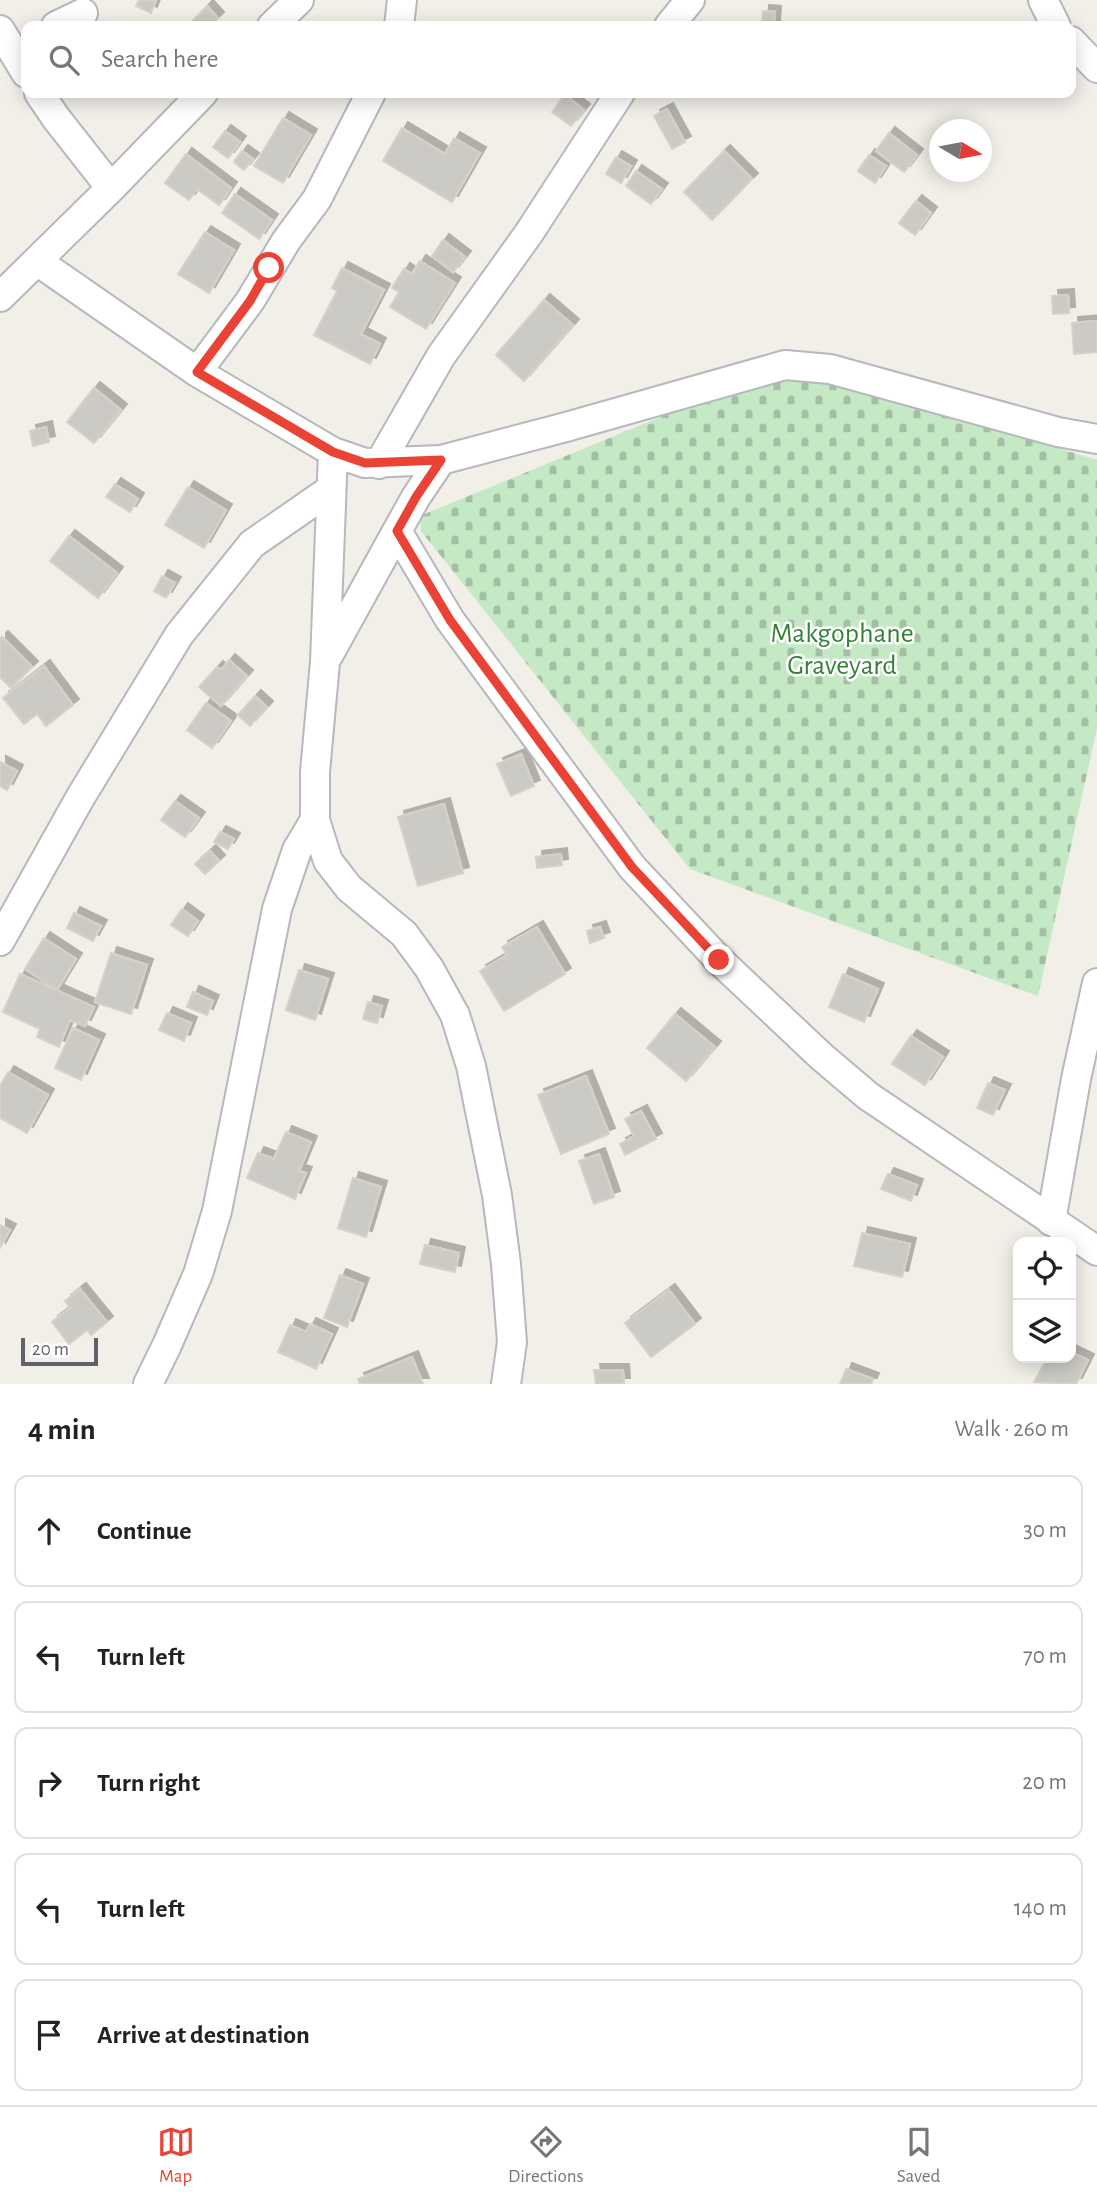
<!DOCTYPE html>
<html lang="en">
<head>
<meta charset="utf-8">
<style>
	body { margin:0; font-family:"Alegreya Sans",sans-serif; background:#f6f6f6; color:#222 }
	.controls { position:absolute; right:21px; bottom:21px; display:grid; overflow:hidden; border-radius:14px; box-shadow:0 4px 18px #0003 }
	.controls button { width:63px; height:63px; display:grid; place-items:center; padding:0; border:0; border-bottom:2px solid #e0e0e0; background:#fff; color:#222; font:35px sans-serif }
	.compass { position:absolute; left:929px; top:119px; width:63px; height:63px; border-radius:50%; background:#fff; box-shadow:0 4px 18px #0003; rotate:100deg }
	.scale { position:absolute; left:21px; bottom:18px; width:77px; box-sizing:border-box; padding-left:7px; border:4px solid #5f6368; border-top:0; font-size:19px; line-height:24px; white-space:nowrap; color:#5f6368; -webkit-text-stroke:5px #fff; paint-order:stroke }
	.stop { position:absolute; width:21px; height:21px; margin:-16px; border:5px solid #ea4335; border-radius:50%; background:#fff }
	.stop.end { background:#ea4335; border-color:#fff; box-shadow:0 2px 7px #0008 }
	.list { margin:0; padding:0; list-style:none }
	h2 { display:flex; justify-content:space-between; align-items:center; height:91px; margin:0; padding:0 28px; font-size:30px }
	h2 small { font-size:23px; font-weight:400; color:#767676 }
	.list li { display:grid; grid-template-columns:46px 1fr auto; gap:21px; align-items:center; box-sizing:border-box; height:112px; margin:0 14px 14px; padding:0 14px; border:2px solid #e0e0e0; border-radius:14px }
	.list b { display:block; font-size:26px; white-space:nowrap }
	.list em { font-size:23px; font-style:normal; color:#767676 }
	.icon { flex:none; width:38px; height:38px; fill:none; stroke:currentColor; stroke-width:2; stroke-linecap:round; stroke-linejoin:round }
	.map { position:relative; flex:none; width:1097px; height:1384px; overflow:hidden }
	.search { position:absolute; background:#fff; box-shadow:0 4px 18px #0003; left:21px; right:21px; top:21px; height:77px; display:flex; align-items:center; gap:18px; box-sizing:border-box; padding:0 24px; border-radius:14px; color:#767676; font-size:26px }
	.sheet { height:721px; background:#fff }
	nav { display:flex; justify-content:space-around; align-items:center; box-sizing:border-box; height:98px; border-top:2px solid #e0e0e0; background:#fff; font-size:19px; color:#767676 }
	nav a { display:grid; justify-items:center; gap:4px }
	nav .on { color:#ea4335 }
	.map>svg:first-child { display:block }
	.cemetery { fill:url(#cemetery-stones) }
	.building { fill:#cccac5; stroke:#d6d1c6; stroke-width:2; filter:url(#shadow) }
	.lines { fill:none; stroke-linecap:round; stroke-linejoin:round }
	.minor-casing { stroke:#b5b8bc; stroke-width:32 }
	.minor { stroke:#fff; stroke-width:28 }
	.route { stroke:#ea4335; stroke-width:9 }
	.labels { text-anchor:middle; dominant-baseline:central; stroke-width:5; stroke-linejoin:round; paint-order:stroke }
	.park-label { font-size:28px; fill:#348238; stroke:#fff }
</style>
</head>
<body>
<div class="map">
<svg width="1097" height="1384" viewBox="0 0 1097 1384">
	<defs>
		<pattern id="cemetery-stones" width="16" height="16" patternUnits="userSpaceOnUse" patternTransform="scale(1.75)"><rect width="16" height="16" fill="#c5e8c5"/><path d="M2 7V4a2 2 0 0 1 4 0v3zM10 15v-3a2 2 0 0 1 4 0v3z" fill="#a3c0a4"/></pattern>
		<filter id="shadow"><feDropShadow dx="6" dy="-6" stdDeviation="0" flood-color="#0004"/></filter>
	</defs>
	<rect width="100%" height="100%" fill="#f1efe8"/>
	<!-- cemetery -->
	<path class="cemetery" d="M787,365l310,95v268l-59,268 -348,-127 -269,-338 -1,-15z"/>
	<!-- building -->
	<path class="building" d="M139,0h17l-5,13 -15,-7z
		M207,6l11,12 -8,8h-22z
		M763,11l12,1 -1,14h-12z
		M565,95l19,15 -13,16 -19,-14z
		M667,109l18,33 -13,7 -18,-33z
		M283,118l28,17 -28,48 -29,-17z
		M402,128l43,26 9,-16 26,15 -28,49 -69,-41z
		M225,131l15,11 -12,16 -15,-11z
		M889,133l28,22 -13,17 -28,-21z
		M242,151l11,8 -9,11 -10,-8z
		M724,151l28,28 -40,41 -28,-28z
		M186,154l45,34 -12,17 -22,-16 -8,11 -24,-17z
		M869,155l17,11 -11,17 -17,-12z
		M616,157l15,9 -10,17 -15,-9z
		M636,171l26,18 -11,15 -25,-18z
		M235,194l37,26 -13,19 -37,-26z
		M916,201l15,12 -16,22 -16,-12z
		M205,232l29,18 -25,43 -31,-19z
		M443,240l22,17 -12,15 -21,-16z
		M420,261l35,22 -29,46 -36,-22 9,-15 -7,-4 12,-19 8,5z
		M342,268l42,22 -23,44 19,10 -10,20 -56,-29 23,-44 -5,-3z
		M1068,295l1,18 -16,1 -1,-18z
		M544,300l29,25 -49,56 -28,-26z
		M1097,321v31l-23,2 -2,-31z
		M94,388l27,22 -27,33 -27,-21z
		M46,427l3,15 -16,4 -3,-15z
		M115,484l23,15 -8,13 -24,-15z
		M188,487l38,23 -22,38 -39,-23z
		M69,536l48,37 -19,25 -48,-37z
		M162,576l13,7 -9,15 -12,-7z
		M2,637l30,30 -21,21 -11,-11v-38z
		M229,660l18,16 -26,30 -22,-19 18,-20 4,3z
		M44,666l29,39 -27,21 -9,-12 -13,10 -21,-26z
		M255,696l12,11 -17,19 -12,-11z
		M206,703l25,18 -19,27 -25,-18z
		M521,754l13,32 -23,10 -14,-32z
		M0,762l17,9 -10,19 -7,-4z
		M175,801l24,17 -14,19 -24,-17z
		M444,804l19,69 -45,13 -20,-69z
		M220,832l14,7 -6,10 -14,-7z
		M210,851l9,10 -14,13 -10,-10z
		M561,854l1,11 -25,3 -1,-11z
		M182,909l16,12 -10,15 -17,-11z
		M74,913l27,13 -8,15 -26,-13z
		M537,927l28,47 -61,37 -24,-40 27,-16 -5,-8z
		M600,927l4,11 -14,5 -3,-12z
		M44,938l32,21 -19,31 -32,-21z
		M111,953l36,12 -16,49 -36,-12z
		M299,970l29,9 -13,41 -29,-10z
		M20,974l74,33 -9,19 -15,-6 -11,27 -22,-10 3,-8 -37,-17z
		M843,974l35,15 -14,33 -35,-15z
		M193,992l20,9 -6,14 -20,-8z
		M368,1002l14,4 -5,17 -14,-4z
		M167,1013l24,10 -7,18 -25,-11z
		M675,1014l40,33 -29,34 -39,-33z
		M73,1028l26,12 -18,40 -26,-12z
		M911,1036l32,21 -18,28 -33,-21z
		M8,1072l40,23 -21,38 -27,-15v-32z
		M586,1076l23,58 -48,20 -23,-59z
		M988,1083l17,7 -12,25 -16,-7z
		M641,1111l15,28 -31,16 -5,-11 14,-8 -9,-17z
		M286,1132l25,10 -12,29 7,2 -11,26 -48,-21 11,-25 16,6z
		M599,1154l15,43 -20,7 -15,-43z
		M888,1174l29,11 -6,16 -30,-12z
		M353,1178l28,9 -15,50 -28,-9z
		M0,1225l10,5 -10,18z
		M862,1233l48,11 -8,33 -48,-11z
		M425,1245l34,8 -4,19 -35,-8z
		M340,1275l23,9 -16,43 -23,-9z
		M80,1289l27,33 -16,13 -4,-5 -18,14 -17,-22 18,-14 -5,-7z
		M669,1290l26,34 -44,33 -26,-34z
		M310,1324l22,10 -16,35 -38,-17 12,-27 16,7z
		M1071,1352l17,8 -12,24 -42,-2 13,-24 19,1 5,-1z
		M412,1357l11,27h-63l-2,-5z
		M846,1369l27,10 -2,5h-31z
		M594,1370h29l1,14h-28z"/>
	<g class="lines">
		<defs>
			<path id="minor" d="M1043,0l13,26
				M56,26l27,-13
				M272,26l27,-26
				M399,26l3,-26
				M669,26l21,-26
				M0,30l26,43
				M1071,41l26,27
				M39,93l17,25 55,70
				M37,261l160,111 136,80 32,11 76,-3 125,-33 219,-62 45,4 228,63 39,7
				M0,297l111,-109 92,-95
				M197,372l53,-71 36,-60 31,-42 54,-106
				M333,452l-8,210 -10,110v48l13,41 21,27 55,46 25,34 26,47 16,51 26,129 9,69 6,78 -6,42
				M441,460l-25,37 -19,34 53,89 182,247 87,93 103,97 46,39 229,155
				M379,464l62,-108 88,-123 91,-140
				M328,656l69,-125
				M0,941l80,-143 99,-163 73,-91 78,-54
				M1051,1221l25,-142 21,-96
				M148,1384l19,-39 31,-71 19,-63 60,-302 20,-59 18,-30"/>
		</defs>
		<!-- minor casing -->
		<use href="#minor" class="minor-casing"/>
		<!-- minor -->
		<use href="#minor" class="minor"/>
	</g>
	<g class="lines">
		<!-- route -->
		<path class="route" d="M269,268l-19,33 -53,71 136,80 32,11 76,-3 -25,37 -19,34 53,89 182,247 87,93"/>
	</g>
	<g class="labels">
		<!-- park labels -->
		<g class="park-label">
			<text x="842" y="634">Makgophane<tspan x="842" dy="32">Graveyard</tspan></text>
		</g>
	</g>
</svg>
<div class="controls">
<button><svg class="icon" aria-label="locate" viewBox="0 0 24 24"><circle cx="12" cy="12" r="6"/><path d="M12 2v4M12 18v4M2 12h4M18 12h4"/></svg></button>
<button><svg class="icon" aria-label="layers" viewBox="0 0 24 24"><path d="M12 4l9 5-9 5-9-5zM3 14l9 5 9-5"/></svg></button>
</div>
<svg class="compass" viewBox="-18 -18 36 36"><path d="M0-13l5 13h-10z" fill="#e53935"/><path d="M0 13l5-13h-10z" fill="#767676"/></svg>
<div class="scale">20 m</div>
<div class="stop" style="left:269px;top:268px"></div>
<div class="stop end" style="left:719px;top:960px"></div>
<div class="search"><svg class="icon" aria-label="search" viewBox="0 0 24 24"><circle cx="10" cy="10" r="6"/><path d="M15 15l6 6"/></svg>Search here</div>
</div>
<section class="sheet">
<h2>4 min<small>Walk · 260 m</small></h2>
<ul class="list">
<li><svg class="icon" aria-label="ahead" viewBox="0 0 24 24"><path d="M12 20V5M6 11l6-6 6 6"/></svg><div><b>Continue</b></div><em>30 m</em></li>
<li><svg class="icon" aria-label="left" viewBox="0 0 24 24"><path d="M17 20v-9H6M10 6l-5 5 5 5"/></svg><div><b>Turn left</b></div><em>70 m</em></li>
<li><svg class="icon" aria-label="right" viewBox="0 0 24 24"><path d="M7 20v-9h11M14 6l5 5-5 5"/></svg><div><b>Turn right</b></div><em>20 m</em></li>
<li><svg class="icon" aria-label="left" viewBox="0 0 24 24"><path d="M17 20v-9H6M10 6l-5 5 5 5"/></svg><div><b>Turn left</b></div><em>140 m</em></li>
<li><svg class="icon" aria-label="arrive" viewBox="0 0 24 24"><path d="M6 21V4h12l-3 4 3 4H6"/></svg><div><b>Arrive at destination</b></div></li>
</ul>
</section>
<nav>
<a class="on"><svg class="icon" aria-label="map" viewBox="0 0 24 24"><path d="M3 6l6-2 6 2 6-2v14l-6 2-6-2-6 2zM9 4v14M15 6v14"/></svg>Map</a>
<a><svg class="icon" aria-label="directions" viewBox="0 0 24 24"><path d="M12 3l9 9-9 9-9-9zM9 14v-3h6M13 9l2 2-2 2"/></svg>Directions</a>
<a><svg class="icon" aria-label="saved" viewBox="0 0 24 24"><path d="M7 4h10v16l-5-4-5 4z"/></svg>Saved</a>
</nav>
</body>
</html>
